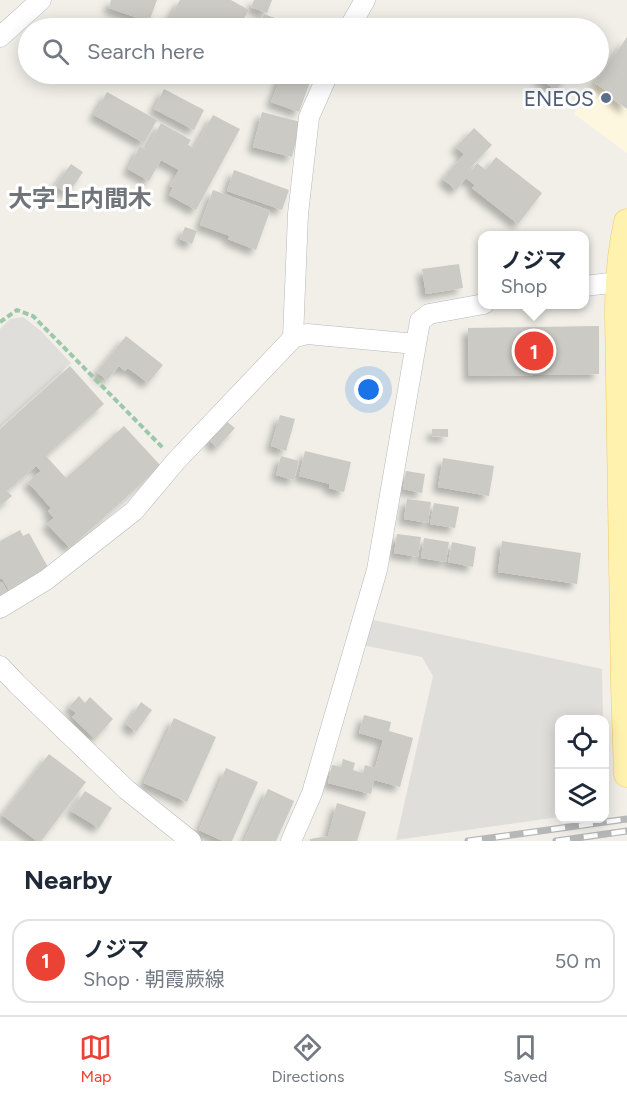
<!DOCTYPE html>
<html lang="en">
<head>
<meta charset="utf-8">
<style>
	body { margin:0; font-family:Figtree,"Noto Sans JP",sans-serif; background:#f2f2f3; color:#1f2937 }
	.controls { position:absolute; right:18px; bottom:18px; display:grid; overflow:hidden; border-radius:12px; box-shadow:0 3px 15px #0003 }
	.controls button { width:54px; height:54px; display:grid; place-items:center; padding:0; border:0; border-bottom:2px solid #e0e1e3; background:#fff; color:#1f2937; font:30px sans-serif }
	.you { position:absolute; left:369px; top:390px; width:21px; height:21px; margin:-15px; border:4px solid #fff; border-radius:50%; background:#1a73e8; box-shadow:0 0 0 9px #1a73e833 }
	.badge { display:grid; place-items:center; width:39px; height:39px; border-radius:50%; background:#ea4335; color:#fff; font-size:20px; font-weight:700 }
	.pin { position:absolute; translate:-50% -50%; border:3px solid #fff; box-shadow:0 2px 6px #0006 }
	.popup { position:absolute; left:478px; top:231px; width:111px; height:78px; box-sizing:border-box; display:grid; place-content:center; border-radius:12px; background:#fff; filter:drop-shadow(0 2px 4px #0005); font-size:20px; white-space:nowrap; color:#747a83 }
	.popup b { font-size:22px; color:#1f2937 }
	.popup::after { content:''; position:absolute; left:50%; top:100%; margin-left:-12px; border:12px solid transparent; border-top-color:#fff }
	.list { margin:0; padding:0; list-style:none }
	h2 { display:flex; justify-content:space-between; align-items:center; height:78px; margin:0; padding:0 24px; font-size:26px }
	h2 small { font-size:20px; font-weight:400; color:#747a83 }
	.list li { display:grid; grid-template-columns:39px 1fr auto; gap:18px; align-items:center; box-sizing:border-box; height:84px; margin:0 12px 12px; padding:0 12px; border:2px solid #e0e1e3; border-radius:18px }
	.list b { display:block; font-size:22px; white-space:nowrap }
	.list p { margin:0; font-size:20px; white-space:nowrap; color:#747a83 }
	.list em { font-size:20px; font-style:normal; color:#747a83 }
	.icon { flex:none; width:33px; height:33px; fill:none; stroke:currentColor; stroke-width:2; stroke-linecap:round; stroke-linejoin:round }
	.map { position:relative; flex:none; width:627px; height:841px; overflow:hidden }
	.search { position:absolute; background:#fff; box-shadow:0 3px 15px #0003; left:18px; right:18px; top:18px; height:66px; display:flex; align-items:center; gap:15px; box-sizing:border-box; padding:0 21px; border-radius:33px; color:#747a83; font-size:22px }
	.sheet { height:174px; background:#fff }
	nav { display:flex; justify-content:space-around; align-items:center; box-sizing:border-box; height:84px; border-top:2px solid #e0e1e3; background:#fff; font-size:16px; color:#747a83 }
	nav a { display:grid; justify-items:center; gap:3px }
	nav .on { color:#ea4335 }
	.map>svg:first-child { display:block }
	.commercial { fill:#fef7e0 }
	.industrial { fill:#e0deda }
	.building { fill:#cccac5; filter:url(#shadow) }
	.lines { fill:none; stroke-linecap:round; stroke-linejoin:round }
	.minor-casing { stroke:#b5b8bc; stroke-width:21 }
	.major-casing { stroke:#f2c960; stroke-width:27 }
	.path { stroke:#9cc7a9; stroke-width:4; stroke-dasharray:6 3; stroke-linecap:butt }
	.minor { stroke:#fff; stroke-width:20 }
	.major { stroke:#fff2af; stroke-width:26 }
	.rail-casing { stroke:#b6b7b8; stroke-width:7 }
	.rail { stroke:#fff; stroke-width:4.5; stroke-dasharray:14; stroke-linecap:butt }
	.service-dot { fill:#5c6f8a; stroke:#fff; stroke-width:2 }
	.labels { text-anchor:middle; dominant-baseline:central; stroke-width:6; stroke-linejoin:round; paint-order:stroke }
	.service-label { font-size:21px; fill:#4e5e75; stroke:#fff; text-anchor:end }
	.quarter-label { font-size:24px; font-weight:bold; fill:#70757a; stroke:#fff }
</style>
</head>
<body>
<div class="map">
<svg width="627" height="841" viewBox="0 0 627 841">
	<defs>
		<filter id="shadow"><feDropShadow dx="-5.5" dy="5.5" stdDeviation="3" flood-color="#0004"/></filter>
	</defs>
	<rect width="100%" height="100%" fill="#f1efe8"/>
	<!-- commercial -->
	<path class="commercial" d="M627,37v116l-53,-39z"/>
	<!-- industrial -->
	<path class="industrial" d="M23,317l18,14 30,32 -71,64v-98l10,-10z
		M369,619l233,50 1,50 -43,1 -1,97 -163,23 37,-164 -11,-19 -60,-12z"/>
	<!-- building -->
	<path class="building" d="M111,0h46l-8,22 -40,-14z
		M180,0h51l18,10 -11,18h-74z
		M254,0h18l-5,13 -16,-6z
		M264,14l37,14h-43z
		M627,37v72l-14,-10 1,-3 -19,-13z
		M282,74h14l15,5 -12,33 -28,-10z
		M535,74h35l-15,16z
		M164,89l40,21 -10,20 -40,-21z
		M107,92l50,28 -13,23 -50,-28z
		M262,112l39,10 -9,35 -39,-10z
		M213,115l27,14 -44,81 -27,-15 4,-8 -3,-1 9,-16 -18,-10 -12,21 -21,-12 12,-23 6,4 15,-27 30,17 -3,5 6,3z
		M474,128l18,17 -24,25 2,2 7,-9 9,7 10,-13 46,36 -24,31 -46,-36 3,-3 -9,-7 -10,12 -13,-11 21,-25 -8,-7z
		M71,164l12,8 -15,22 -13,-8z
		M234,170l55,20 -7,20 -55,-19z
		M213,190l57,21 -14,39 -28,-11 2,-3 -30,-11z
		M185,227l12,4 -5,13 -12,-5z
		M459,264l4,24 -37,6 -4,-25z
		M599,326v48l-130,2 -1,-48z
		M126,336l37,29 -15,18 -20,-15 -3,3 -6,-5 -12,14 -10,-8z
		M70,366l34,38 -58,52 20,22 58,-52 37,40 -91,82 -23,-24 7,-6 -6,-7 3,-3 -23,-26 13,-11 -5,-5 -29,25 5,5 -12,10v-77z
		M280,415l15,4 -9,32 -15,-5z
		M226,421l9,7 -18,20 -8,-8z
		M432,429h16v8l-16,-1z
		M305,451l46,11 -7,30 -15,-4 1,-4 -31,-8z
		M281,456l18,5 -5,19 -18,-5z
		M443,458l51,8 -5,30 -51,-9z
		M406,471l19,3 -3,19 -19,-4z
		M407,499l24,3 -3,21 -24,-4z
		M434,503l25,4 -4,21 -25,-4z
		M20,530l3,6 6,-3 20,36 -39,23 -8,-14 -2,1v-38z
		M397,534l24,3 -3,20 -24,-4z
		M424,538l25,4 -3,20 -25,-4z
		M502,541l79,12 -4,31 -79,-12z
		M452,542l24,5 -3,20 -25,-5z
		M2,582l6,10 -8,4v-13z
		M79,696l6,7 5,-6 23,22 -18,20 -23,-22 4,-4 -7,-6z
		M141,702l11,8 -16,22 -10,-8z
		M364,715l27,7 -2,9 24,7 -13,49 -26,-7 -3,14 -43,-11 4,-18 9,2 2,-8 12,4 -2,7 10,3 2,-8 10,3 8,-28 -24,-7z
		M174,718l42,19 -29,65 -43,-19z
		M49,754l37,28 -45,59h-4l-35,-26z
		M226,768l32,14 -26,59h-9l-24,-11z
		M268,789l26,12 -18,40h-32z
		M85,791l27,17 -13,20 -28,-17z
		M337,803l29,9 -9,29h-47v-2l18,-3z"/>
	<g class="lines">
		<defs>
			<path id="minor" d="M349,28l16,-28
				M0,37l41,-37
				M328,74l-19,43 -11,97 -5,124 14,-4 109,10
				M585,286l33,-4
				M0,608l46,-28 88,-69 42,-50 117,-123
				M0,666l17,18 110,106 64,51
				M291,841l21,-48 65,-223 43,-249 9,-7 55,-10"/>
			<path id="major" d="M627,222c-7,31 -9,61 -9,93l6,369 3,90"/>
		</defs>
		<!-- minor casing -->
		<use href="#minor" class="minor-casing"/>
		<!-- major casing -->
		<use href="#major" class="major-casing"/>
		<!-- path -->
		<path class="path" d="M0,322l17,-12 16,6 130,132"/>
		<!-- minor -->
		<use href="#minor" class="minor"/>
		<!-- major -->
		<use href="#major" class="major"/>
		<defs>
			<path id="rail" d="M468,841l159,-22
				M556,841l71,-10"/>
		</defs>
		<!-- rail casing -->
		<use href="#rail" class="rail-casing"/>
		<!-- rail -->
		<use href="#rail" class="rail"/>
	</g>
	<!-- markers -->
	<circle class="service-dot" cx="606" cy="98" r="6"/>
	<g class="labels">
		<!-- service labels -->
		<g class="service-label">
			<text x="594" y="98">ENEOS</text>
		</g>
		<!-- quarter labels -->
		<g class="quarter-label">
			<text x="80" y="198">大字上内間木</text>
		</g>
	</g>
</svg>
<div class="controls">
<button><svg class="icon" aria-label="locate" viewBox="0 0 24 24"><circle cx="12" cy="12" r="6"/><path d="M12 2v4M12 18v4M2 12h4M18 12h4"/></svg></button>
<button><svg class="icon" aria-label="layers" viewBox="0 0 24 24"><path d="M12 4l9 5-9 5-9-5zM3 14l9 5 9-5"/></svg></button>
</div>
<div class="you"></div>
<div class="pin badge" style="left:534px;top:351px">1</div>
<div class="popup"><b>ノジマ</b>Shop</div>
<div class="search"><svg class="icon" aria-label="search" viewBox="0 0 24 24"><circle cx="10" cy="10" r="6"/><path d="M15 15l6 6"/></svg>Search here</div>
</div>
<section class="sheet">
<h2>Nearby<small></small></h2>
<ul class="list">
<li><span class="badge">1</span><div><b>ノジマ</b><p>Shop · 朝霞蕨線</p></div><em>50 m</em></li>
</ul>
</section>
<nav>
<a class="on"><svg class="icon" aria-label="map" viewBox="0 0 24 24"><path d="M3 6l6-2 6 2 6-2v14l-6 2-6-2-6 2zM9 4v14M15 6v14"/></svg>Map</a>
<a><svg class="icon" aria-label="directions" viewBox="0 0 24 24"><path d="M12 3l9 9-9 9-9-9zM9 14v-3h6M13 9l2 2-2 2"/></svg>Directions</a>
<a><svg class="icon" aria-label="saved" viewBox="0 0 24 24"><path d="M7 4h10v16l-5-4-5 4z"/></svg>Saved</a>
</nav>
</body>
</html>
